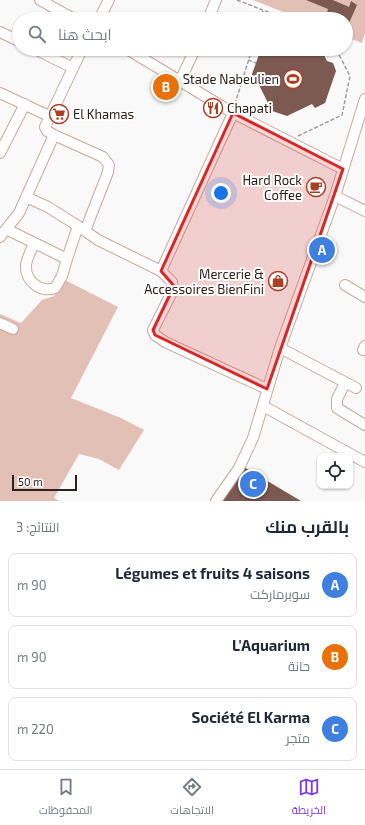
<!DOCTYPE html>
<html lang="ar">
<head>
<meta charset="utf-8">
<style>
	body { margin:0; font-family:"Exo 2",Cairo,sans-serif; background:#f6f6f7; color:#1f2937; direction:rtl }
	.controls { position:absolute; right:12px; bottom:12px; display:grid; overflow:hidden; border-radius:8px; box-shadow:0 1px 3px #0004 }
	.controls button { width:36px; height:36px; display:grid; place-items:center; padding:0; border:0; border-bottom:1px solid #e0e1e3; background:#fff; color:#1f2937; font:20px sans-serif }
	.scale { position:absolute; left:12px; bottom:10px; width:65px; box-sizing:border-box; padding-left:4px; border:2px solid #2f211d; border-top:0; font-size:11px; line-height:14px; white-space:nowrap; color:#2f211d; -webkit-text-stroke:3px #fff; paint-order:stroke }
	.you { position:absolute; left:221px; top:193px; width:14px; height:14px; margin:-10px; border:3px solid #fff; border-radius:50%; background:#1a73e8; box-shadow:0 0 0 6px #1a73e833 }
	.badge { display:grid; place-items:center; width:26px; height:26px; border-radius:50%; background:#7c3aed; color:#fff; font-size:13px; font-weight:700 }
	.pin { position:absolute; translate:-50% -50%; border:2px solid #fff; box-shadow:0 1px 4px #0006 }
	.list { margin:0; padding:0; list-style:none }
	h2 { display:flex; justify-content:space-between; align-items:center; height:52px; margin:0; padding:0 16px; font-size:17px }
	h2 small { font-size:13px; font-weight:400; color:#747a83 }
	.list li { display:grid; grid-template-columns:26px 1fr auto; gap:12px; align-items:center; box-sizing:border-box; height:64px; margin:0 8px 8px; padding:0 8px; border:1px solid #e0e1e3; border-radius:8px }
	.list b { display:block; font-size:15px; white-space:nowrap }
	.list p { margin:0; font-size:13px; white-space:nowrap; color:#747a83 }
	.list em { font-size:13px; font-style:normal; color:#747a83 }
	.icon { flex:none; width:22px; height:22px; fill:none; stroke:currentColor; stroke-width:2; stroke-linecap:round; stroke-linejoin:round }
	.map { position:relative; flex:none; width:365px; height:501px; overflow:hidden; direction:ltr }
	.search { position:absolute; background:#fff; box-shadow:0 1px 3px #0004; left:12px; right:12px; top:12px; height:44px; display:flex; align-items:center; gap:10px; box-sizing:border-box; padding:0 14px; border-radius:22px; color:#747a83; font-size:15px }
	.sheet { height:268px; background:#fff }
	nav { display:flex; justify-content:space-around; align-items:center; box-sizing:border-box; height:56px; border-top:1px solid #e0e1e3; background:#fff; font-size:11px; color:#747a83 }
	nav a { display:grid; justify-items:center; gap:2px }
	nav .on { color:#7c3aed }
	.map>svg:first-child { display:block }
	.green { fill:#e3c0b6 }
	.building { fill:#7c5a51 }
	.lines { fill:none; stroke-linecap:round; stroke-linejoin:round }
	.minor-casing { stroke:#cda79d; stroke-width:12 }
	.path { stroke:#a29c9a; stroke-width:1.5; stroke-dasharray:4 2; stroke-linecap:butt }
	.minor { stroke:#fff; stroke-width:10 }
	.marked { fill:#d62828; fill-opacity:0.2; stroke:#d62828; stroke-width:3; stroke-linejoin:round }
	.labels { text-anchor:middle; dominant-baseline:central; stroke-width:4; stroke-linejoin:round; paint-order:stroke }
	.poi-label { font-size:13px; fill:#2f211d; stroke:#fff; text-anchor:end }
</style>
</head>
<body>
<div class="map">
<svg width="365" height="501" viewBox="0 0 365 501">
	<rect width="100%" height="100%" fill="#f9f9f9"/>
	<!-- green -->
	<path class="green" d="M253,0h112v33l-3,10 -16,-6v-18h-45z
		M65,280l53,27 -47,91 50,20 23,12 -25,40 -20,-11 -20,-5 -25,44 5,3h-59v-187l21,9 21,-23 12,-4z"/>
	<!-- building -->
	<path class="building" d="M306,0h27l16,7 2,-6 6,4 -11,25v-11h-17l-3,-1 2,-9z
		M261,49h60l6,12 6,2 3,8 -11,32 -10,5 -3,-4 -25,12 -15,-5 -14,-28h-3l-3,-9z
		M244,467l57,34h-80z"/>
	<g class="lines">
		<defs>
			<path id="minor" d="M40,0l34,19
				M99,19l10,-19
				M208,19l8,-19
				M0,32l19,9
				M35,49l38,19
				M82,49l-37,78 2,4 7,4 49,22 6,8 -1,7 -23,59
				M127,49l106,64 110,56
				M180,81l15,-32
				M0,93l49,23
				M0,153l25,-49
				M335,196l30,15
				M78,226l20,14 63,31 11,11 1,8 -20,40 2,5 10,7 102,47
				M6,229l61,30 11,-33 -30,-19 -22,-10
				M0,237l19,-24 35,-78
				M34,244c-3,6 -7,14 -8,21 -1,16 14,28 29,23l7,-12 5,-17
				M161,271l72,-158
				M345,285l20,12
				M0,323l13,6
				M280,348l76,40
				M363,350l2,-4
				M345,383l-8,16v9l28,17
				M263,406l102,56
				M216,501l23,-33 14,-30 27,-90 55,-152 30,-97"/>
		</defs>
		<!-- minor casing -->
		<use href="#minor" class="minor-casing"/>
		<!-- path -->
		<path class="path" d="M237,0l49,19
			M261,19l2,-8
			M248,60l8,3
			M235,104l17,-55
			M298,136l44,-21 8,-39 -14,-27"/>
		<!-- minor -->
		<use href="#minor" class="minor"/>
	</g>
	<!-- marked area -->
	<path class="marked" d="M233,113l110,56 -76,220 -112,-54 -2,-5 21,-44 -13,-15z"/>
	<!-- icons -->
	<defs>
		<symbol id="stadium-ring" viewBox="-11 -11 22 22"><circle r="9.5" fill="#fff" stroke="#a94024" stroke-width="1.5"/><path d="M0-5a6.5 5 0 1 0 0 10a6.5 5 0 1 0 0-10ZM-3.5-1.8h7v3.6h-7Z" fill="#a94024"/></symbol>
		<symbol id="restaurant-ring" viewBox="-11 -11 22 22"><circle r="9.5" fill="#fff" stroke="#a94024" stroke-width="1.5"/><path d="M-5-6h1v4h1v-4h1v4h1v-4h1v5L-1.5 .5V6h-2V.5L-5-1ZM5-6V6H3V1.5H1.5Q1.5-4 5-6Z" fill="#a94024"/></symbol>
		<symbol id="supermarket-ring" viewBox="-11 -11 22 22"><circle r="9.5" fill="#fff" stroke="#a94024" stroke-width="1.5"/><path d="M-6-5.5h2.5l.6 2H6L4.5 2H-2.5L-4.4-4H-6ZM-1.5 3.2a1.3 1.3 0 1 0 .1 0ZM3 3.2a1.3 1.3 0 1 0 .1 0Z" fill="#a94024"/></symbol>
		<symbol id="cafe-ring" viewBox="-11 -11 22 22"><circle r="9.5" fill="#fff" stroke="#a94024" stroke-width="1.5"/><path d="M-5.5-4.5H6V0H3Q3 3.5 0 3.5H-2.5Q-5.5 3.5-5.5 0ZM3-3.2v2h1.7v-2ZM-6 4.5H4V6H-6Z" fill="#a94024"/></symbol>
		<symbol id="shop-ring" viewBox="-11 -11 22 22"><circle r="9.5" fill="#fff" stroke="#a94024" stroke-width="1.5"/><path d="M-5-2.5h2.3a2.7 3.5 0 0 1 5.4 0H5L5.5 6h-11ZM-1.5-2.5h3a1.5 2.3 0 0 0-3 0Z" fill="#a94024"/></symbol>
	</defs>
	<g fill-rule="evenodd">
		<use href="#stadium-ring" x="282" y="68" width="22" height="22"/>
		<use href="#restaurant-ring" x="202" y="97" width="22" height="22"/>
		<use href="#supermarket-ring" x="48" y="103" width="22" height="22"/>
		<use href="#cafe-ring" x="305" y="176" width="22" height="22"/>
		<use href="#shop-ring" x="267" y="270" width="22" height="22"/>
	</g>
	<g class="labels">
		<!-- poi labels -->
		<g class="poi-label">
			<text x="279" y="79">Stade Nabeulien</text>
			<text x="227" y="108" text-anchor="start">Chapati</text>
			<text x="73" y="114" text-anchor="start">El Khamas</text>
			<text x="302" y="180">Hard Rock<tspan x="302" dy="15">Coffee</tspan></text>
			<text x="264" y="274">Mercerie &amp;<tspan x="264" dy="15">Accessoires BienFini</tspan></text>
		</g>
	</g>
</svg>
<div class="controls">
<button><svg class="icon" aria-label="locate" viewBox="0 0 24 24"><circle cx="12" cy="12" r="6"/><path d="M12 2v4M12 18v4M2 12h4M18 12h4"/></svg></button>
</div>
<div class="scale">50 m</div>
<div class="you"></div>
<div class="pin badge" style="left:322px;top:250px;background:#3f7fe0">A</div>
<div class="pin badge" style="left:166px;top:87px;background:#e8710a">B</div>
<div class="pin badge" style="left:253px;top:484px;background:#3f7fe0">C</div>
<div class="search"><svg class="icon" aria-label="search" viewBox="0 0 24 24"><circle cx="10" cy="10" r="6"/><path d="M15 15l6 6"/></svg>ابحث هنا</div>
</div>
<section class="sheet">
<h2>بالقرب منك<small>النتائج: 3</small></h2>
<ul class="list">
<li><span class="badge" style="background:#3f7fe0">A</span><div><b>Légumes et fruits 4 saisons</b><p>سوبرماركت</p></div><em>90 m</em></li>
<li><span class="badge" style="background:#e8710a">B</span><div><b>L'Aquarium</b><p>حانة</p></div><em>90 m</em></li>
<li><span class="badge" style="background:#3f7fe0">C</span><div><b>Société El Karma</b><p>متجر</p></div><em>220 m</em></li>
</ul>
</section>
<nav>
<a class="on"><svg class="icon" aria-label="map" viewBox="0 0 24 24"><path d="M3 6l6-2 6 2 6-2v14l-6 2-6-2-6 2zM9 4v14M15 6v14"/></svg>الخريطة</a>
<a><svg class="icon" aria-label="directions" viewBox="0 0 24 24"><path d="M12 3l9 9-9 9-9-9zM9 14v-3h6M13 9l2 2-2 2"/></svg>الاتجاهات</a>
<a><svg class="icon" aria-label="saved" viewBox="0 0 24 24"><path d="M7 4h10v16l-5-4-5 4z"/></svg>المحفوظات</a>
</nav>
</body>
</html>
